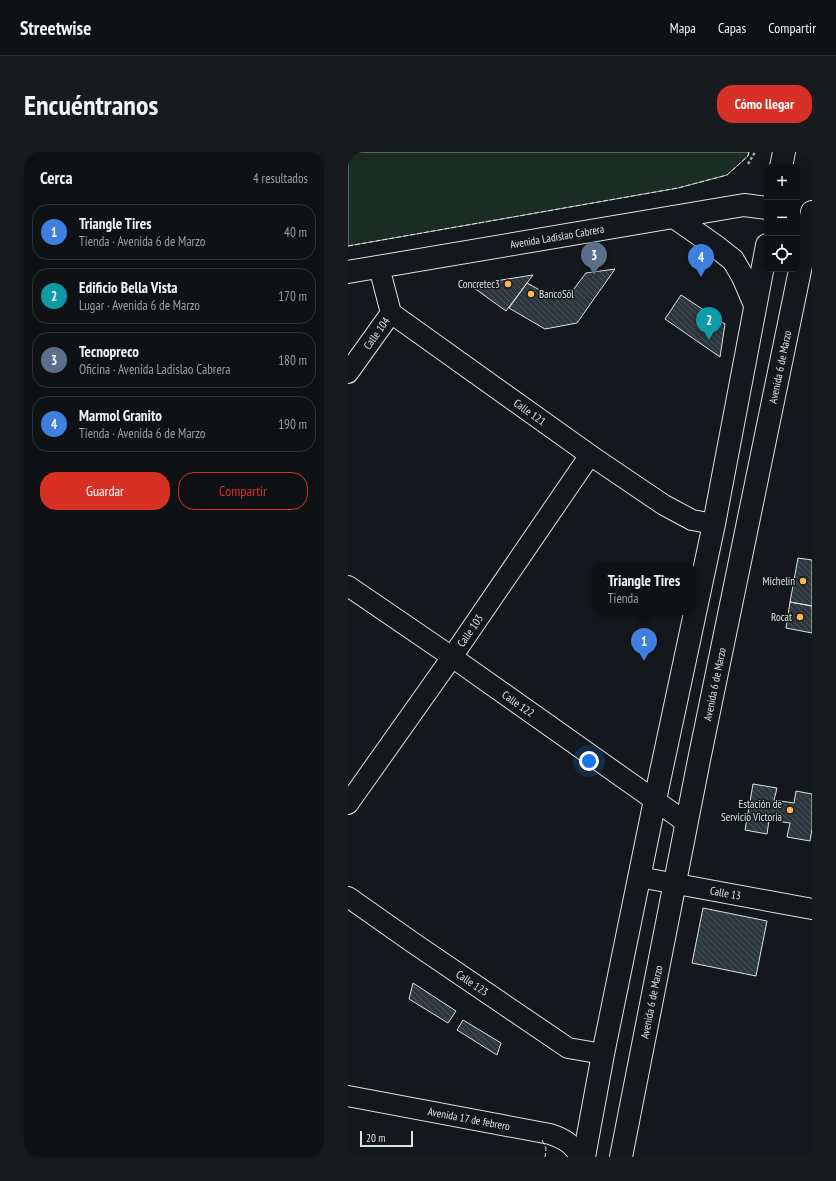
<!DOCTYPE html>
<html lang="es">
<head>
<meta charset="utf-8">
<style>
	body { margin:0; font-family:"PT Sans Narrow",sans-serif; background:#181b1e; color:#f1f3f6 }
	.controls { position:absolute; right:12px; top:12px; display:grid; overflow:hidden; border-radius:8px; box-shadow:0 2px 10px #0003 }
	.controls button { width:36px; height:36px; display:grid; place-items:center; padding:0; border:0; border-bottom:1px solid #2f3234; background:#0f1215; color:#f1f3f6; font:20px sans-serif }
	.scale { position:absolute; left:12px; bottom:10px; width:53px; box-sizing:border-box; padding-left:4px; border:2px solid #d8e6dc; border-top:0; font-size:11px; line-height:14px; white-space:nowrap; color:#d8e6dc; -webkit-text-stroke:3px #14181c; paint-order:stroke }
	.you { position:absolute; left:241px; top:609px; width:14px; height:14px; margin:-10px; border:3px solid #fff; border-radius:50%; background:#1a73e8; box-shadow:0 0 0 6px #1a73e833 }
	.badge { display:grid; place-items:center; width:26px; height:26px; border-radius:50%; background:#d93025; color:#fff; font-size:13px; font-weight:700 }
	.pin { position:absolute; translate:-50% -33px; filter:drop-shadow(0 1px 2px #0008) }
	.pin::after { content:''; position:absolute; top:21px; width:14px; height:12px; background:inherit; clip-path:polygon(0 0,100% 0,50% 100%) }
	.popup { position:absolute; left:245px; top:411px; width:102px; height:52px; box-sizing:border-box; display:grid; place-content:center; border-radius:8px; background:#0f1215; filter:drop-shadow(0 1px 3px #0005); font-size:13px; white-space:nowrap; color:#9b9ea0 }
	.popup b { font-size:15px; color:#f1f3f6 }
	.popup::after { content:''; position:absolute; left:50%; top:100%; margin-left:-8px; border:8px solid transparent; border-top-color:#0f1215 }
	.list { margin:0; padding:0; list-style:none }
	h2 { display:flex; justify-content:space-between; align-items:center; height:52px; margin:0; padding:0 16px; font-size:17px }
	h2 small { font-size:13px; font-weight:400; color:#9b9ea0 }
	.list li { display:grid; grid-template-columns:26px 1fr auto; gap:12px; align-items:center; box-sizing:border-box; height:56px; margin:0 8px 8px; padding:0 8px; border:1px solid #2f3234; border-radius:16px }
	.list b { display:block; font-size:15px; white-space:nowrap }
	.list p { margin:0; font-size:13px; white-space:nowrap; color:#9b9ea0 }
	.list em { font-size:13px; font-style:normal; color:#9b9ea0 }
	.actions { display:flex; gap:8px; padding:12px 16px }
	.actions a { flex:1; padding:9px 0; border:1px solid #d93025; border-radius:16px; text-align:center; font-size:14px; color:#d93025 }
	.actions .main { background:#d93025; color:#fff }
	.icon { flex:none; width:22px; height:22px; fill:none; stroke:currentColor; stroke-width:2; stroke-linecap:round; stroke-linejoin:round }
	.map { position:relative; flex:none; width:464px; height:1005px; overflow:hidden; border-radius:16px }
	header { display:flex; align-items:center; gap:24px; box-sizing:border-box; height:56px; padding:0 20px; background:#0f1215; border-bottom:1px solid #2f3234 }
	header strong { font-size:19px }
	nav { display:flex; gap:22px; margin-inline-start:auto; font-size:14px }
	.intro { display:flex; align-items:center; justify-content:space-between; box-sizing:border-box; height:96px; padding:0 24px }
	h1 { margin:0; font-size:28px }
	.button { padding:10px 18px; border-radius:16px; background:#d93025; color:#fff; font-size:14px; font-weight:700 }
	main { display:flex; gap:24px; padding:0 24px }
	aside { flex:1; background:#0f1215; border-radius:16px; box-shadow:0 2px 10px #0003 }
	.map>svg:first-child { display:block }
	.green { fill:#1a2d24; stroke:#939e99 }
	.building { fill:url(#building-back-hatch); stroke:#d8e6dc }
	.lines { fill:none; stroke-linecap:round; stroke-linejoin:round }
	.minor-casing { stroke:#d8e6dc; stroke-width:22 }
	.highway-casing { stroke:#d8e6dc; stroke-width:24 }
	.path { stroke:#9da8a2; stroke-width:2.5; stroke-dasharray:3 2; stroke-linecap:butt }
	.minor { stroke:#14181c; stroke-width:20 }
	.highway { stroke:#14181c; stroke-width:22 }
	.fence { stroke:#d8e6dc; stroke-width:1; stroke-dasharray:5 2; stroke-linecap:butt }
	.poi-dot { fill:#ffb74d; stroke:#14181c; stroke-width:1.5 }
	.labels { text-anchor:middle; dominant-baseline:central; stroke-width:3; stroke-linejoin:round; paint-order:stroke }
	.street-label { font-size:11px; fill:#d8e6dc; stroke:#14181c }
	.poi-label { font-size:11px; fill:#d8e6dc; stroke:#14181c; text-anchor:end }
</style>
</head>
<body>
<header>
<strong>Streetwise</strong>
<nav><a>Mapa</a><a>Capas</a><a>Compartir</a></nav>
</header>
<div class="intro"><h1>Encuéntranos</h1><a class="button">Cómo llegar</a></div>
<main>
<aside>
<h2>Cerca<small>4 resultados</small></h2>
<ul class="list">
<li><span class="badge" style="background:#3f7fe0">1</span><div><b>Triangle Tires</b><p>Tienda · Avenida 6 de Marzo</p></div><em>40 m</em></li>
<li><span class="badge" style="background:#0f9aa8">2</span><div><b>Edificio Bella Vista</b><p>Lugar · Avenida 6 de Marzo</p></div><em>170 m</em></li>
<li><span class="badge" style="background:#5c6f8a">3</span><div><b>Tecnopreco</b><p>Oficina · Avenida Ladislao Cabrera</p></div><em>180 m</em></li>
<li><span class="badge" style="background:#3f7fe0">4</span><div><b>Marmol Granito</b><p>Tienda · Avenida 6 de Marzo</p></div><em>190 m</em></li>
</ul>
<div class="actions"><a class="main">Guardar</a><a>Compartir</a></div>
</aside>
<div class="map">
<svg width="464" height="1005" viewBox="0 0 464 1005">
	<defs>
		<pattern id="building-back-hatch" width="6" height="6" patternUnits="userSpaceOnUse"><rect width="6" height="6" fill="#2c363c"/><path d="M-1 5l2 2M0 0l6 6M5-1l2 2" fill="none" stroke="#4a5358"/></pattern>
	</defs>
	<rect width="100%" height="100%" fill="#14181c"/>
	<!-- green -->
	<path class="green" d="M0,0h401l-1,4 -21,19 -49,13 -330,58z"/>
	<!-- building -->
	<path class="building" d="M267,117l-38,54 -32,6 -36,-21 18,-25 18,10 28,-3 13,-17z
		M185,123l-27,36 -36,-26z
		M333,143l44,29 -5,33 -55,-38z
		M450,406l14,2v46l-22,-4z
		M442,450l22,4v27l-26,-5z
		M405,632l24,4 -3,12 20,3 2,-12 16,3v35l-2,12 -23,-4 3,-14 -21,-3 -2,14 -22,-4z
		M355,756l64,13 -11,55 -64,-13z
		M65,831l43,28 -8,12 -39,-24z
		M115,868l38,23 -4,12 -40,-25z"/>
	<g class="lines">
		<defs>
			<g id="minor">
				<path id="s1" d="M31,115l12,46 199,142 74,50 28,15 22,4"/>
				<path id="s2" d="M0,221l43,-60"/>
				<path id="s3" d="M0,434l104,71 235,166"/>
				<path id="s4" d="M0,652l104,-147 138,-202"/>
				<path id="s5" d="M291,725l173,32"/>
				<path id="s6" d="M0,745l64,45 156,106 35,6"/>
				<path id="s7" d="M0,944l202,38c15,5 22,10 31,23"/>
			</g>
			<g id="highway">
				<path d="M433,15l3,-15"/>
				<path d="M326,65l40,28 19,15 10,17 12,28"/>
				<path id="s8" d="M0,120l396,-67 23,3"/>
				<path d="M236,1005l19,-103 52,-254 59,-276 53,-279"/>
				<path id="s9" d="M273,1005l78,-397 113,-548"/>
			</g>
		</defs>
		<!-- minor casing -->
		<use href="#minor" class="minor-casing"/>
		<!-- highway casing -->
		<use href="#highway" class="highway-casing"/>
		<!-- path -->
		<path class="path" d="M400,12l7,-12"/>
		<!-- minor -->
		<use href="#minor" class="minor"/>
		<!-- highway -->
		<use href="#highway" class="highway"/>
		<!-- fence -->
		<path class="fence" d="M0,94l330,-58 49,-13 21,-19 1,-4
			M194,988l4,8 -1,9"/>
	</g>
	<!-- markers -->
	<g class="poi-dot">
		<circle cx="160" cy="132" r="4"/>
		<circle cx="183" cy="142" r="4"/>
		<circle cx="455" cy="429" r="4"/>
		<circle cx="452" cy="465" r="4"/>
		<circle cx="442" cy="658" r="4"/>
	</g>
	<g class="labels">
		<!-- street labels -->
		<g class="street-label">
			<text stroke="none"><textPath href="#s8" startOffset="212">Avenida Ladislao Cabrera</textPath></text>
			<text stroke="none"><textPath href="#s2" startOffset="49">Calle 104</textPath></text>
			<text stroke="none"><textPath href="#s9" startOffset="806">Avenida 6 de Marzo</textPath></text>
			<text stroke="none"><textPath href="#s1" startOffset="218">Calle 121</textPath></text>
			<text stroke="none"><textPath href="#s4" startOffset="212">Calle 103</textPath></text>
			<text stroke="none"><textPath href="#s9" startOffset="482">Avenida 6 de Marzo</textPath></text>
			<text stroke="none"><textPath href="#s3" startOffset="207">Calle 122</textPath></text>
			<text stroke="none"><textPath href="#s5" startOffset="88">Calle 13</textPath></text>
			<text stroke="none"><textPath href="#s6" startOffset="151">Calle 123</textPath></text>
			<text stroke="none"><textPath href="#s9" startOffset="158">Avenida 6 de Marzo</textPath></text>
			<text stroke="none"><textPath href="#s7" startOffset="123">Avenida 17 de febrero</textPath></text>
		</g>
		<!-- poi labels -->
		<g class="poi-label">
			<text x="152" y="132">Concretec3</text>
			<text x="191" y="142" text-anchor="start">BancoSol</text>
			<text x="447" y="429">Michelin</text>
			<text x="444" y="465">Rocat</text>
			<text x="434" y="652">Estación de<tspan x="434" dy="13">Servicio Victoria</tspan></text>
		</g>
	</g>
</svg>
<div class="controls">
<button>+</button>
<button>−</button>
<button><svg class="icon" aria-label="locate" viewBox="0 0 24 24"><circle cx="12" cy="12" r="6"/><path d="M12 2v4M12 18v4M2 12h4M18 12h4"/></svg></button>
</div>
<div class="scale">20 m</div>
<div class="you"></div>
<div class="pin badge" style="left:296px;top:509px;background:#3f7fe0">1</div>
<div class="popup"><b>Triangle Tires</b>Tienda</div>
<div class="pin badge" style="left:361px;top:188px;background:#0f9aa8">2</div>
<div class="pin badge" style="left:246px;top:123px;background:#5c6f8a">3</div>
<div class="pin badge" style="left:353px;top:125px;background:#3f7fe0">4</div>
</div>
</main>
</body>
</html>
